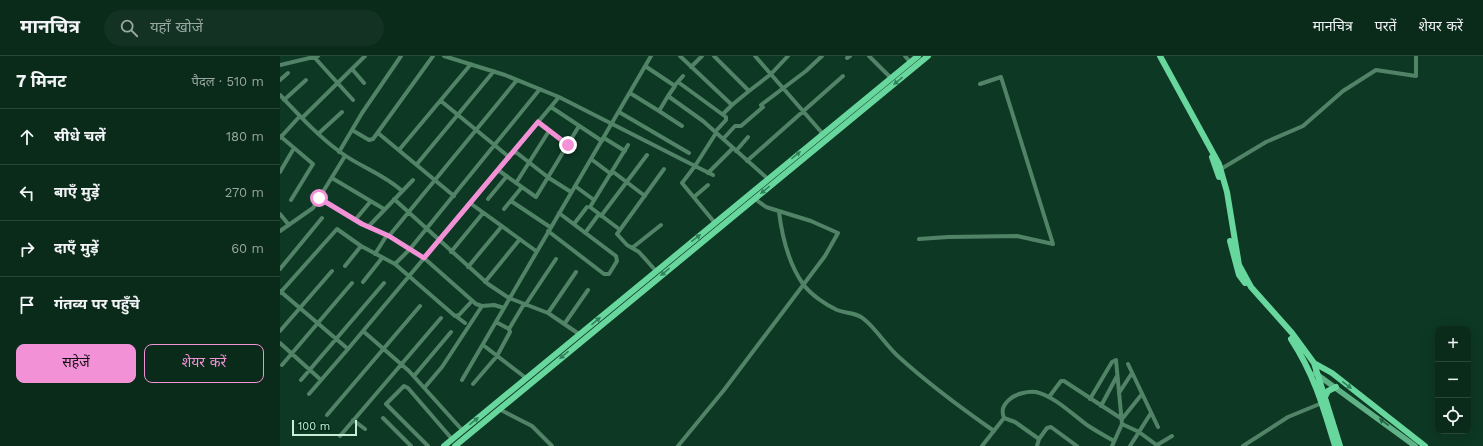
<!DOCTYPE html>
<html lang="hi">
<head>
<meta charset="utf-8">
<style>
	body { margin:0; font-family:"Work Sans","Noto Sans Devanagari",sans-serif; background:#133223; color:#f1f3f6 }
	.controls { position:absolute; right:12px; bottom:12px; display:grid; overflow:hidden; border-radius:8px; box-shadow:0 4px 16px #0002 }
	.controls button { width:36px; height:36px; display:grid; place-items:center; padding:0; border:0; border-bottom:1px solid #2a4639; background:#0a2a1a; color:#f1f3f6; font:20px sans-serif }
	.scale { position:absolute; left:12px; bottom:10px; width:65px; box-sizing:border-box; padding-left:4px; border:2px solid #c8eed7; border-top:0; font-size:11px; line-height:14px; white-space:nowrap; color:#c8eed7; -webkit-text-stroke:3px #012d1a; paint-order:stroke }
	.stop { position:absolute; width:12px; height:12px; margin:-9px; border:3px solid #f391d6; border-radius:50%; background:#fff }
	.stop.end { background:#f391d6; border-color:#fff; box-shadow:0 1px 4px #0008 }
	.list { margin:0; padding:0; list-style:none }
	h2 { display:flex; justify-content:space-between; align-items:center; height:52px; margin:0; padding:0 16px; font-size:17px }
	h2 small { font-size:13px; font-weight:400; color:#99a7a2 }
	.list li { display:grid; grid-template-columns:26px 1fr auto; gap:12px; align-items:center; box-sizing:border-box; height:56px; padding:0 16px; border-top:1px solid #2a4639 }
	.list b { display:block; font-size:15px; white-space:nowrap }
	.list em { font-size:13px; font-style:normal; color:#99a7a2 }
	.actions { display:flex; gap:8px; padding:12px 16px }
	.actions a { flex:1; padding:9px 0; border:1px solid #f391d6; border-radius:8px; text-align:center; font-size:14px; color:#f391d6 }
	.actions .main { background:#f391d6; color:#111 }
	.icon { flex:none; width:22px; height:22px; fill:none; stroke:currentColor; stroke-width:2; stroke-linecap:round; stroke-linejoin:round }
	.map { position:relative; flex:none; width:1203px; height:390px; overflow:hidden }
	header { display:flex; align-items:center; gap:24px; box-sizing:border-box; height:56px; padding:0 20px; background:#0a2a1a; border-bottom:1px solid #2a4639 }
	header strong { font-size:19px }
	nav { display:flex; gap:22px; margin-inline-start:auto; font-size:14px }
	.search { width:280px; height:36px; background:#133223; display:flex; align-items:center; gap:10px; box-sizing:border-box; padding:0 14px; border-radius:22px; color:#99a7a2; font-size:15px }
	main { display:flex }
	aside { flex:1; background:#0a2a1a }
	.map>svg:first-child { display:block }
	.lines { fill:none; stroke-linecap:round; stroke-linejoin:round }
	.street { stroke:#518367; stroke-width:4 }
	.secondary { stroke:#5fb286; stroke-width:5.5 }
	.primary { stroke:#68d79e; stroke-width:6 }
	.oneway { fill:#34825c }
	.oneway2 { fill:#276245 }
	.route { stroke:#f391d6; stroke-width:5 }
</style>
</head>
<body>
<header>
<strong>मानचित्र</strong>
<div class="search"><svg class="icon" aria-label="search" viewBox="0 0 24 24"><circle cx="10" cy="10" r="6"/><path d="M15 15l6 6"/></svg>यहाँ खोजें</div>
<nav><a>मानचित्र</a><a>परतें</a><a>शेयर करें</a></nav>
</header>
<main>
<aside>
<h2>7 मिनट<small>पैदल · 510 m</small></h2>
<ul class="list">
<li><svg class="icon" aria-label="ahead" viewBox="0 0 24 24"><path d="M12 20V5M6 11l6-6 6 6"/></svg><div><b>सीधे चलें</b></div><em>180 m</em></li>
<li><svg class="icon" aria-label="left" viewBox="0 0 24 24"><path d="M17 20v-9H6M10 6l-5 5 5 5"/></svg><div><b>बाएँ मुड़ें</b></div><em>270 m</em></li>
<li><svg class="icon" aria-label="right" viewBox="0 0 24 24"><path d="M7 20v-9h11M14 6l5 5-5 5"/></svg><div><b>दाएँ मुड़ें</b></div><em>60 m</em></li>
<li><svg class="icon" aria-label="arrive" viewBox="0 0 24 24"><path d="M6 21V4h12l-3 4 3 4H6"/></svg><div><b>गंतव्य पर पहुँचे</b></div></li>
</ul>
<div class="actions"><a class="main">सहेजें</a><a>शेयर करें</a></div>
</aside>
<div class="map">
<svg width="1203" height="390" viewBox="0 0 1203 390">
	<rect width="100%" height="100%" fill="#0d3823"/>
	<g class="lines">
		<!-- street -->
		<path class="street" d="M164,0l61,19 54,22 136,69 -13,17 33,40
			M400,0l52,49 -9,9
			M434,0l35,35 22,-17 17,-18
			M475,0l68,78
			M589,0l22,22
			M625,0l5,6
			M34,1l39,43
			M567,2l3,-2
			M0,9l38,-9
			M365,10l30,20 -7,10 35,25 65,58
			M411,11l11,-11
			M72,13l12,14
			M0,24l8,-7
			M398,26l48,35v3l-11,12
			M396,28l7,-8
			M350,37l29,18 9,-15
			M0,39c19,20 38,41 60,57 20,15 44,22 62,39
			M4,44l22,-20
			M161,45l68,56
			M452,49l17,-14
			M481,49l45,-34 16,-15
			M271,51l51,34
			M379,55l23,15
			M339,56l70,41
			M22,62l63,-62
			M258,66l30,23
			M72,74l17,10 4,-1 60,-83
			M98,77l76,63
			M38,78l24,-22
			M0,80l33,28 -22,36
			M0,82l20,-22
			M324,82l21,13
			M443,83l12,-13h6l22,-19
			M119,94l72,-86
			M456,95l12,-14
			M59,96l23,-39 39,-57
			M233,96l4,1 32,25 22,14
			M311,103l20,15
			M467,105l96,-85
			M137,108l77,-93
			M941,113l45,-27 37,-16 40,-35 33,-21 40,6v-20
			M218,114l38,27 43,-71
			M332,115l33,25
			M0,116l14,-24
			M428,117l25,-25
			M433,119l-18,-9 21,-33
			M52,122l52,31
			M236,127l33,-52
			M295,130l19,14
			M414,141l14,-12
			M39,142l43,26 27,12 21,13 14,9 52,46 6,2 12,-1 10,3
			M114,143l94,85 21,14 39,15 31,21
			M208,143l19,-23
			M231,145l39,26
			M190,147l66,48
			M224,153l18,-22
			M499,156c3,24 10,52 24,72 7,10 23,21 34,26 10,4 20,2 28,10 13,11 22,27 35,38 30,27 61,50 94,73
			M0,158l9,11
			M321,160l46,-61
			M75,164l16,-19
			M294,168l13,-17
			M88,171l45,-47
			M339,173l-29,-22 38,-62
			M0,175l33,-23 32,-52
			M268,175l56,43h5l8,-13 -1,-5 -57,-43
			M305,177l14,-19
			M109,180l128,-156
			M639,183l29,-2 69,-1 36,8 -52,-167 -21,7
			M352,192l29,-23
			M171,196l32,-39
			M95,198l12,-19
			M115,208l15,-15 130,-160
			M65,210l16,-20
			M188,211l34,-41
			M0,213l42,-51
			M376,215l-17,-19 -12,-7 -10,-11 47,-65
			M83,226l19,-24
			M205,226l35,-43
			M0,235l68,58 -39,45
			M0,237l57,-64 24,17 34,18 60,52 4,-1 13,-14
			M246,248l30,-45
			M268,257l28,-41
			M177,261l8,6
			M285,267l23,-33
			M229,273l15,-25
			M0,275l52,-60
			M83,275l46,40 54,60
			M0,287l41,37
			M203,289l43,33
			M68,293l211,-252
			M848,308l30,63
			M2,309l70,-82
			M134,320l37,-44
			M21,324l83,-97
			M182,324l189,-324
			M193,328l24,-28 13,-24 -1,-3 -13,-7
			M145,331l17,-20 40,-61
			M839,337l13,-20
			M769,341l12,-16h3l58,38 20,-25
			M810,343l22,-37 4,-2 6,64 17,8 19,14
			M821,350l16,-30
			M219,353l33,17 20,20
			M47,359l93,-109
			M103,362l28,28
			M73,364l12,9
			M60,380l101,-118
			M759,383l8,-11 4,-1 26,19
			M877,389l15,-9
			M148,390l-42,-42 18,-18 4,2 44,51
			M398,390l46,-56 101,-134 13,-23 -27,-12 -45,-14 -11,-8
			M702,390l22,-28
			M757,390l2,-7 -24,-17 -11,-4c-3,-8 -1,-13 6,-19 6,-5 17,-8 26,-7 18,4 36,22 51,33 9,6 18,11 27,16
			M832,390l10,-22
			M850,390l21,-33
			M963,390l45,-29 34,-14"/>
		<!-- secondary -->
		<path class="secondary" d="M1035,317l100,73"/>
		<!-- primary -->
		<path class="primary" d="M880,0l59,108 8,28 12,73 12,22 41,46 22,30 26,83
			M932,101l7,20
			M950,185l9,34 6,8
			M1011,283c23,35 32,67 44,107
			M1034,307l18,10 93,73
			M1045,341l3,-6 8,-4
			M164,390l474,-390
			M175,390l473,-390"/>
	</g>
	<!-- one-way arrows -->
	<defs><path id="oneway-solid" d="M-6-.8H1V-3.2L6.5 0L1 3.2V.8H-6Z"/></defs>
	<g class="oneway">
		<use href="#oneway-solid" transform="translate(618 25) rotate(141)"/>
		<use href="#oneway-solid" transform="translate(516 99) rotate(-39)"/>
		<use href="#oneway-solid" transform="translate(485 134) rotate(141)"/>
		<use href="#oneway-solid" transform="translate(416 182) rotate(-38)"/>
		<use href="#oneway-solid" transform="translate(385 216) rotate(141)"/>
		<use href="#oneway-solid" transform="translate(316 265) rotate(-40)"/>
		<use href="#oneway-solid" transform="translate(284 299) rotate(140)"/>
		<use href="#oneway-solid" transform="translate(1067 329) rotate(38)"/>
		<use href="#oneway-solid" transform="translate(194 365) rotate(-39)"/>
	</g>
	<use class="oneway2" href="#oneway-solid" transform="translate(1104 366) rotate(-143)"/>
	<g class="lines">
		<!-- route -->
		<path class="route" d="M39,142l43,26 27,12 35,22 114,-136 30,23"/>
	</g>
</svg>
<div class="controls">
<button>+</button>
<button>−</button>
<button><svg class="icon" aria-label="locate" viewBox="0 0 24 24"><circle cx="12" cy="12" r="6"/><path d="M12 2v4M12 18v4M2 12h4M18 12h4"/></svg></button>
</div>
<div class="scale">100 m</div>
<div class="stop" style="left:39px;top:142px"></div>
<div class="stop end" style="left:288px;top:89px"></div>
</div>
</main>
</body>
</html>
